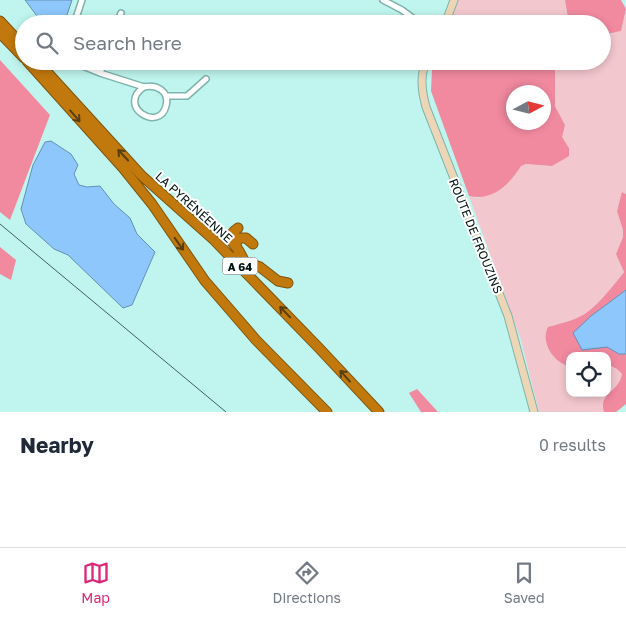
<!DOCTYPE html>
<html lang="en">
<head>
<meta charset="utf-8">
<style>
	body { margin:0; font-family:"Golos Text",sans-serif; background:#f2f2f3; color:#1f2937 }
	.controls { position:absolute; right:15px; bottom:15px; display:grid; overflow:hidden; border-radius:10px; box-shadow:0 2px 8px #0003 }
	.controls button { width:45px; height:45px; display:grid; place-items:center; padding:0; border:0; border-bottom:1px solid #e0e1e3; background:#fff; color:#1f2937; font:25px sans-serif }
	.compass { position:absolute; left:506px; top:85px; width:45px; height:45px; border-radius:50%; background:#fff; box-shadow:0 2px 8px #0003; rotate:83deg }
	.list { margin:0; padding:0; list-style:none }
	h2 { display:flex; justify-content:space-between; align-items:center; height:65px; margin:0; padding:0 20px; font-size:21px }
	h2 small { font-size:16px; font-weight:400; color:#747a83 }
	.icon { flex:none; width:28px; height:28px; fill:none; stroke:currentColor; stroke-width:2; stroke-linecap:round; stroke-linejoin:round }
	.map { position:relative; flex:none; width:626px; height:412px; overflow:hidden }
	.search { position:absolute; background:#fff; box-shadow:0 2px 8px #0003; left:15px; right:15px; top:15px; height:55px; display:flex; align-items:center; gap:12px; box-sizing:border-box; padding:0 18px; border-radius:28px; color:#747a83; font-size:19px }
	.sheet { height:135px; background:#fff }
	nav { display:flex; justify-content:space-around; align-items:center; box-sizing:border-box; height:70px; border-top:1px solid #e0e1e3; background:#fff; font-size:14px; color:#747a83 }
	nav a { display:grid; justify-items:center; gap:2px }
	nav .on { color:#db2777 }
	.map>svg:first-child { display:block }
	.green { fill:#f3c7ce }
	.forest { fill:#f1899f; fill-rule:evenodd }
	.water { fill:#8dc7fc; stroke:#6391b6 }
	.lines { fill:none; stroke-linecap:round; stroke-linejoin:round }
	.street-casing { stroke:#7fb3ad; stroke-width:8 }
	.secondary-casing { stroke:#7fb3ad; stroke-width:9 }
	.highway-casing { stroke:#7e550e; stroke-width:11 }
	.street { stroke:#fff; stroke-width:5 }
	.secondary { stroke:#ecd6b6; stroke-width:7 }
	.highway { stroke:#c1780c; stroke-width:9 }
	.rail { stroke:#42605c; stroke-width:1 }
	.oneway { stroke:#57400f }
	.labels { text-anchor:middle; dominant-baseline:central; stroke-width:4; stroke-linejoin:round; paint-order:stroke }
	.shield { fill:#fff; stroke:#4d5a58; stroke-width:1 }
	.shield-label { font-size:11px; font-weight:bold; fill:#011311 }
	.street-label { font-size:12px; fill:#011311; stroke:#fff }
</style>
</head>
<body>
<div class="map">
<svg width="626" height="412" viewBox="0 0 626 412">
	<rect width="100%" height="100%" fill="#bff5ee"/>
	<!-- green -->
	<path class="green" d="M457,0h108l3,18 5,6h-126z
		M626,9v185l-3,-2 -6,18 6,20v7l-7,17 8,17c-10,15 -29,39 -45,46 -10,5 -21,7 -31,10l19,40 3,-1v27h37v-29l10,5 5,5c-3,18 -24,19 -18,38h-65l-18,-72 -52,-144 9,2 36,-21 6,-11 6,-2 26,2 17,-18 -8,-11 4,-12 -10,-19v-45h47v-26l19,-4z"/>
	<!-- forest -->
	<path class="forest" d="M565,0h56l5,9 -5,22 -19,4v-11h-29l-5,-6z
		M0,60l50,55 -40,105 -10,-8z
		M438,61h117v45l10,19 -3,12 7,11v8l-17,10 -26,-2 -5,2c-12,19 -28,35 -52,30l-38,-105 1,-21zM514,92h30v30h-30z
		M622,192l4,2v96l-35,26 -9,34 25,-4 12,8h7v50l-10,8h-12c-6,-19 15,-20 18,-38l-5,-5 -10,-5v-8h-37v10c-16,-2 -30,-24 -22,-39 10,-3 21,-5 31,-10 16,-7 34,-31 45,-45l-8,-18 7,-17v-7l-6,-19z
		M0,247l16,13 -5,20 -11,-6z
		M417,389l21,23h-17l-12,-19z"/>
	<!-- water -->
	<path class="water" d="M25,0h47l-8,24h-21z
		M51,141l20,13 7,11 -4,9 5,11 8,2 13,-1 14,18 16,14 7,16 18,18 -23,53 -9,3 -55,-53 -14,-6 -28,-25 -5,-15 12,-44 12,-23z
		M626,290v64h-7l-12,-7 -25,3 -9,-17 18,-17z"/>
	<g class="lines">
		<defs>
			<path id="street" d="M383,0l19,10 19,14
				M74,24l8,-24
				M117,24l4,-11
				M70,61l30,12 44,14c12,-3 26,4 22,19 -7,27 -50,0 -22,-19
				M100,73l5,-12
				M166,96h21l19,-17"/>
			<path id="secondary" d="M445,24l9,-24
				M427,61c-8,14 -5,31 -1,46l82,209 26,96"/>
			<path id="highway" d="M0,21l24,26
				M0,33l24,25
				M27,61l96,107 29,36 53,77 51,59 71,72
				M37,61l104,114 73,65 104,107 61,65
				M238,228c-14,10 -6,13 1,23 2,3 4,8 6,11
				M238,250l-3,-7 5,-5h6l7,6
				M233,257l27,10 18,14 10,2"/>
		</defs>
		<!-- street casing -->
		<use href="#street" class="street-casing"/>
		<!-- secondary casing -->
		<use href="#secondary" class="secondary-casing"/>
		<!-- highway casing -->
		<use href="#highway" class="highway-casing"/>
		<!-- street -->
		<use href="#street" class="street"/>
		<!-- secondary -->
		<use href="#secondary" class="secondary"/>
		<!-- highway -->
		<use href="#highway" class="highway"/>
		<!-- rail -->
		<path class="rail" d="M0,224l226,188"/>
	</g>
	<!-- one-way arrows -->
	<defs><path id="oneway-shaft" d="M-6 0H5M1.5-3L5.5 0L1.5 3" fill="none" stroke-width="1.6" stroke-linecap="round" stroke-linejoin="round" transform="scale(1.25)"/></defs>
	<g class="oneway">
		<use href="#oneway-shaft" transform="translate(75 116) rotate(49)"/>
		<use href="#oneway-shaft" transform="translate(123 155) rotate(-133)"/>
		<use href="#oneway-shaft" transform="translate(179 244) rotate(55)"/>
		<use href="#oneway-shaft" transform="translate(285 312) rotate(-134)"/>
		<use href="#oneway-shaft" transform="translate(345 376) rotate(-132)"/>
	</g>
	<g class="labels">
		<!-- shield labels -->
		<rect class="shield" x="222.5" y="257.5" width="35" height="17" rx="4"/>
		<g class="shield-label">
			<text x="240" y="266">A 64</text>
		</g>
		<!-- street labels -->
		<g class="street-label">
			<text transform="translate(194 207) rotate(42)">LA PYRÉNÉENNE</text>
			<text transform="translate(476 236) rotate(68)">ROUTE DE FROUZINS</text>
		</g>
	</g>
</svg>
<div class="controls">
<button><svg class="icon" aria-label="locate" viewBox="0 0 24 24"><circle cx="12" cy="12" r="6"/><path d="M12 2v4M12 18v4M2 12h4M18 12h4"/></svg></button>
</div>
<svg class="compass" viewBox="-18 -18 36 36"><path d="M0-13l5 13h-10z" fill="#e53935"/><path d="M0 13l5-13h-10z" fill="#747a83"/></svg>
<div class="search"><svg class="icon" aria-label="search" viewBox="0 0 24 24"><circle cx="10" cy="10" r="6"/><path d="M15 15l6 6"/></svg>Search here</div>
</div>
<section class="sheet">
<h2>Nearby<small>0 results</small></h2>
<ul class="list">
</ul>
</section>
<nav>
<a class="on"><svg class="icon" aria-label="map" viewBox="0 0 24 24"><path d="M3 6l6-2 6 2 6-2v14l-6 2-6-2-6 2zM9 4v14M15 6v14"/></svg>Map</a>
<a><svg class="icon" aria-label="directions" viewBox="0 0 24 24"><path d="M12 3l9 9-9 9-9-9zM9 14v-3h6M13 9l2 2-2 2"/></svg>Directions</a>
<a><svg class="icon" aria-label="saved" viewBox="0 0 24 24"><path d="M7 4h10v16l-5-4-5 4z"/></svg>Saved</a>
</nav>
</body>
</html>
